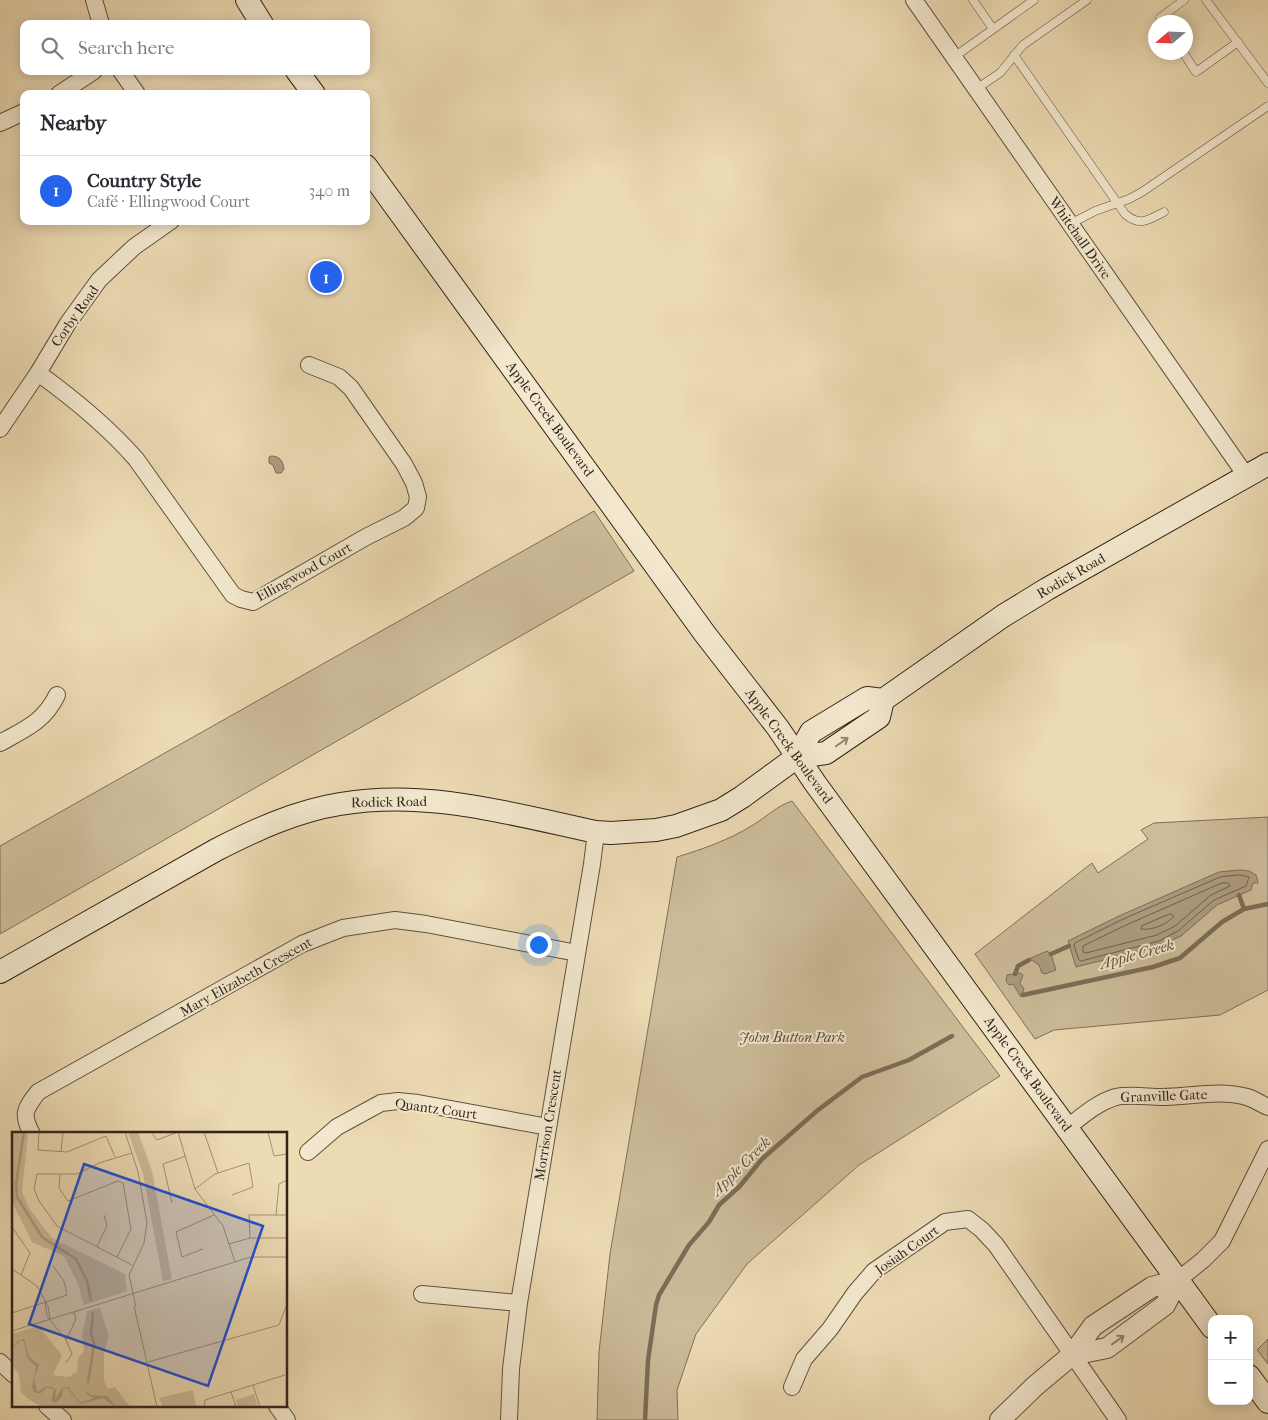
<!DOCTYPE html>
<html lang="en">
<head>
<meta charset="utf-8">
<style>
	body { margin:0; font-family:"IM FELL French Canon",serif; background:#f7f7f7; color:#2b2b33 }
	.controls { position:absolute; right:15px; bottom:15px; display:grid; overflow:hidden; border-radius:10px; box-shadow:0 2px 12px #0003 }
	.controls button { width:45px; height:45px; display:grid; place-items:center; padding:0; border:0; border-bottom:1px solid #e1e1e2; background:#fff; color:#2b2b33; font:25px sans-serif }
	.compass { position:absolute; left:1148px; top:15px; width:45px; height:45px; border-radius:50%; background:#fff; box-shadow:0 2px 12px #0003; rotate:251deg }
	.you { position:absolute; left:538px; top:944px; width:18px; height:18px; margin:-12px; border:4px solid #fff; border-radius:50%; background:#1a73e8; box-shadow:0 0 0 8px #1a73e833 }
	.badge { display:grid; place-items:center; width:32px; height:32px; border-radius:50%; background:#2563eb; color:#fff; font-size:16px; font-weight:700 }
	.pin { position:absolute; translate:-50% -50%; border:2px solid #fff; box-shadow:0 1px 5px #0006 }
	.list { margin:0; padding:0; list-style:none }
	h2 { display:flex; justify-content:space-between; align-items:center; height:65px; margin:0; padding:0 20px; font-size:21px }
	h2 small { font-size:16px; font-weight:400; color:#7c7c81 }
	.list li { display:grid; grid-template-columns:32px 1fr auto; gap:15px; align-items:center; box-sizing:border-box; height:70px; padding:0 20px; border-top:1px solid #e1e1e2 }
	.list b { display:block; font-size:19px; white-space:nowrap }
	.list p { margin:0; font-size:16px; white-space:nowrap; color:#7c7c81 }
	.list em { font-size:16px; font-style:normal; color:#7c7c81 }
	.icon { flex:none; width:28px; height:28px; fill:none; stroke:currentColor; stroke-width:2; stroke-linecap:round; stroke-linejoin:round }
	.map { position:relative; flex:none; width:1268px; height:1420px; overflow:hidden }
	.search { position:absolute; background:#fff; box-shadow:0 2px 12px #0003; left:20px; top:20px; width:350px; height:55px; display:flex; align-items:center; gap:12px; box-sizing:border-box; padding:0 18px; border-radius:10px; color:#7c7c81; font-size:19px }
	.panel { position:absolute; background:#fff; box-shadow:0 2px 12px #0003; left:20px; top:90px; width:350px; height:135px; border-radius:10px }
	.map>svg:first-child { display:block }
	.green { fill:#cdbc9a; stroke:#7e705a }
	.water { fill:#ad9d80; stroke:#7b6d57 }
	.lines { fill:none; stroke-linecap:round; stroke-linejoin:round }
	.shore { stroke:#6e604d; stroke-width:1 }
	.stream { stroke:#7b6d57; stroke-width:4.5 }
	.service-casing { stroke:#5f5240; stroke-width:9 }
	.minor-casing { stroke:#5f5240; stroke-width:18 }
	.tertiary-casing { stroke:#5f5240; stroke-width:22 }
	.secondary-casing { stroke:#30241a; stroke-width:24 }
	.service { stroke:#f3e8ce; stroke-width:8 }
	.minor { stroke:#f3e8ce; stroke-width:16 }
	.tertiary { stroke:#f3e8ce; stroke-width:20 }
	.secondary { stroke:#f3e8ce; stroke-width:22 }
	.oneway { stroke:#928674 }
	.labels { text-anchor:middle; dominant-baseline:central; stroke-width:4; stroke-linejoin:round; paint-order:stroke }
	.street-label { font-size:14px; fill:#30241a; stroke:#f3e8ce }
	.park-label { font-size:14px; font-style:italic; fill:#574a3a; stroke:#f3e8ce }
	.water-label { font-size:15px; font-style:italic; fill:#5c4e3e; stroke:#f3e8ce }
	.inset-river { fill:none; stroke:#ad9d80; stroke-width:2.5 }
	.inset-road { fill:none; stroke:#a19276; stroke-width:1 }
	.view { fill:#1d4ed8; fill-opacity:0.15; stroke:#1d4ed8; stroke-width:2.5 }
	.inset-edge { fill:none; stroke:#30241a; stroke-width:2.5 }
</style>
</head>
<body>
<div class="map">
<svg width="1268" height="1420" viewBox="0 0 1268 1420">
	<rect width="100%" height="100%" fill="#eddbb4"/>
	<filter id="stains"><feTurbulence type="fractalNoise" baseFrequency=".004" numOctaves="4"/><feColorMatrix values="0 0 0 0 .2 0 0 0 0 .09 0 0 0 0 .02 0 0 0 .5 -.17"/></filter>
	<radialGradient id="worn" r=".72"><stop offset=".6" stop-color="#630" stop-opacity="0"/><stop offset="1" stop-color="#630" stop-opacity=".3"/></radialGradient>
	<!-- green -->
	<path class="green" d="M594,511l40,60 -634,363v-88z
		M792,801l208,275 -141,89 -112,99 -51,70 -19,56 1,30h-81l2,-68 11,-98 67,-397c26,-8 52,-17 76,-32 13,-8 24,-19 39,-24z
		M1268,817v173l-48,25 -166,15 -19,9 -60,-85 117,-91 6,10 50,-34 -7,-9 13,-7z
		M1268,1339v25l-11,-14z"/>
	<!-- water -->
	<path class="water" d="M271,456c9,0 12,5 13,13l-3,4h-5l-3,-8 -4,-2v-6z
		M1240,870l9,1 7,4 2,8h-5l-2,7 -34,15 -36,31 -21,10 -84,21 -8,-26 51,-25 100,-44z
		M1047,951l4,3 5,16 -11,4 -3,-1 -3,-8 -7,-5 -4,1 1,-2z
		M1020,973l3,2 -3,8 4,6 -3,8 -8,-13 -4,1 -3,-4 1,-6z"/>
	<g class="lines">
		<!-- shore -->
		<path class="shore" d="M1240,875l9,2 -3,9 -32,14 -36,31 -19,10 -78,20 -2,-1 -5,-14 1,-3 46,-23 99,-43z
			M1222,883h6l2,3 -19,9 -36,31 -18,9 -71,18 -3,-1v-6l41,-20z
			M1170,914l4,2c-6,8 -23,15 -33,13l1,-3z"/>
		<!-- stream -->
		<path class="stream" d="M1239,895l5,14
			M1051,954l18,-8
			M1015,974l3,-8 11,-6
			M1023,995l130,-28 27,-9 42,-36 22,-13 24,-5
			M645,1420l3,-60 8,-55 3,-10 30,-50 20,-23 10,-17 21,-19 22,-27 56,-49 44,-33 47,-17 43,-24"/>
		<defs>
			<path id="service" d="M973,0l20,29
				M1206,0l62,83
				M1163,22l-3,-4 24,-18
				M1183,52l13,20 42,-30
				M1014,55l111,159c15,13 23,6 39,-2
				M954,57l80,-57
				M976,89l24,-16 23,-28 64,-45
				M1070,224l25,-13 34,-12 13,-7 126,-86"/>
			<path id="minor" d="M94,0l7,24
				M914,0l333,477
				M121,71l16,23
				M59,94l35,-23
				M0,123l24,-11
				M38,373c36,26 69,53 98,86l97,136 8,4 12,3 113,-65 38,-19 12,-10 2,-11 -4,-14 -10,-19 -53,-76 -12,-11 -30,-12
				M0,429l38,-56 30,-50 31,-43 35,-33 37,-26
				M0,743c25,-14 44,-21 57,-48
				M1067,1128c15,-12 31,-26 49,-31 14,-3 32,0 46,0 28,0 57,-8 85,0 7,2 14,7 21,10
				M32,1134c-11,-20 -7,-25 6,-42l264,-148 41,-16 52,-8 31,4 151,29
				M308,1152l29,-25 44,-24 17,-2 20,2 130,24
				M1178,1280l25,-20 19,-19 46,-92
				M422,1294l97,9
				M0,1362l14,13
				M792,1387l12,-28 26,-30 25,-36 19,-22 71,-49 23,-3 14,11 14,15 122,175
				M47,1406l16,14
				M277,1406l10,14
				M509,1420l2,-51 8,-66 73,-439 4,-32"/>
			<path id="tertiary" d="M1072,1355l35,-7 58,-43 13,-25
				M1000,1420l35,-34 37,-31 21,-29 59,-39 26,-7"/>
			<path id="secondary" d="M247,0l15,24
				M297,71l17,23
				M366,166l339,468 73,94 37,55 397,544
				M797,757l29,-4 53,-36 4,-17 120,-84 44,-27 221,-125
				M0,972l216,-122c39,-20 80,-39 124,-46 86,-15 172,10 256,28l15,1 45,-3 20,-4 45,-16 21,-13 55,-40 14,-25 56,-34 16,2
				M1249,1376l19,26"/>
		</defs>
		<!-- service casing -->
		<use href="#service" class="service-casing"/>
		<!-- minor casing -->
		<use href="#minor" class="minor-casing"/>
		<!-- tertiary casing -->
		<use href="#tertiary" class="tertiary-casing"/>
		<!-- secondary casing -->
		<use href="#secondary" class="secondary-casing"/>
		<!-- service -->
		<use href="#service" class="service"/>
		<!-- minor -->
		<use href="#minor" class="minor"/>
		<!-- tertiary -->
		<use href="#tertiary" class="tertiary"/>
		<!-- secondary -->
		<use href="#secondary" class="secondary"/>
	</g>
	<!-- one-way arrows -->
	<defs><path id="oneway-shaft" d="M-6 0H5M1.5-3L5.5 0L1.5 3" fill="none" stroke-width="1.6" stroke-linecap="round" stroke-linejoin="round" transform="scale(1.25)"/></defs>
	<g class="oneway">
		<use href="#oneway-shaft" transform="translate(842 742) rotate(-35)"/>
		<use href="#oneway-shaft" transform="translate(1118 1340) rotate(-36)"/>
	</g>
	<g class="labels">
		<!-- street labels -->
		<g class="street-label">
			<text transform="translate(1080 238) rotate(55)">Whitehall Drive</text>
			<text transform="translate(75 316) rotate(-55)">Corby Road</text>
			<text transform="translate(550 419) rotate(54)">Apple Creek Boulevard</text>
			<text transform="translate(304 572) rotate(-29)">Ellingwood Court</text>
			<text transform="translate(1071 576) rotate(-30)">Rodick Road</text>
			<text transform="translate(789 746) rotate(54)">Apple Creek Boulevard</text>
			<text transform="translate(389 802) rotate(-1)">Rodick Road</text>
			<text transform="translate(246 977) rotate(-29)">Mary Elizabeth Crescent</text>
			<text transform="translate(1028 1074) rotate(54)">Apple Creek Boulevard</text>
			<text transform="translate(1164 1096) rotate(-2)">Granville Gate</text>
			<text transform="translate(436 1109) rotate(8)">Quantz Court</text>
			<text transform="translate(548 1125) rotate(-81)">Morrison Crescent</text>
			<text transform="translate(907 1250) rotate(-35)">Josiah Court</text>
		</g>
		<!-- park labels -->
		<g class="park-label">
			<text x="792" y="1037">John Button Park</text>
		</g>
		<!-- water labels -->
		<g class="water-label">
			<text transform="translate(1137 954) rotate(-15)">Apple Creek</text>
			<text transform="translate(741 1166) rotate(-45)">Apple Creek</text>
		</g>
	</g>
	<!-- overview -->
	<g transform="translate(12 1132)">
		<rect width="275" height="275" fill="#eddbb4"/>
		<path d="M0,0h15l1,3 -6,57 7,16 23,30 73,36 2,17 -43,14 -6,-21 -14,-28 -32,-14 -20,-40zM116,0h10l14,39 20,108 -9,2 -20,-107zM88,176l9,28 -5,16v29l4,8 7,-2 15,20h-88l-14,-8 -7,-7 -2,-17 -7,-10v-31l26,-8 24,29 -9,20 15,2 9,-5 1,-14 6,-7 -2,-15 5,-25zM181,258l3,17h-33l-4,-9zM242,262l4,13h-20l-2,-7z" fill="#cdbc9a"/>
		<path d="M12,207l5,18 10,8 -5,13 3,14 10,-6 5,1 4,3 -1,10 7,-12 6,-1 12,16 14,-5 -6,-3 -2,-2 1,-2 3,4 17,1 9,11 -13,-9 -23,6 -13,-16 -4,1 -1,8 -7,6 -4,-2 3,-11 -7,-3 -6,6h-6l-3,-6 4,-20 -9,-10 -3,-15 -3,-2 -9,8 7,-8z" fill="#ad9d80"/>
		<path class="inset-river" d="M12,0l-8,52 1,13 25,40 34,22 11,22 4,20M76,251l6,-39 -3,-11 2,-21"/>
		<path class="inset-road" d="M27,0l-1,18 29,2 39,-16 9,21M113,0l13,40 9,50 -3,21 -15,32 7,32M139,0l6,8 21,-8M166,0l17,57 28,37 12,36M192,0l14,41M256,0l6,24 13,-2M49,20l2,-20M120,21l-33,10 -22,11h-40l-3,15 5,12 18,25 75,39M48,43l-1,13 9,13 50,-20 5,2 8,46 -14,28M183,57l20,-15 34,-11 4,24 -21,8M160,71l-9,-39 23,-8M264,83l3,-31 8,-4M0,95l18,26 -9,22M238,106l-1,-23h38M217,112l21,-6h37M85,114l10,-20 -3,-11M191,117l-21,8 -6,-25 38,-17M0,137l25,17 11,20 2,13M33,170l2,14 19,24 6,14 -6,9M122,174l23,101M0,181l55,-18 -3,-14 -11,-15M0,199l239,-74h36M54,208l10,-21 -2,-7M136,230l131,-37 8,-21M241,253l7,22M219,260l5,15M192,275l1,-7 80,-25"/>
		<path class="view" d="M72,32l179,62 -55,160 -179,-62z"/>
		<rect width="275" height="275" class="inset-edge"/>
	</g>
	<rect width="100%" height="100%" filter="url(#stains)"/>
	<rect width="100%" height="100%" fill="url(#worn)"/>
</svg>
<div class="controls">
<button>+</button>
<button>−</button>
</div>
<svg class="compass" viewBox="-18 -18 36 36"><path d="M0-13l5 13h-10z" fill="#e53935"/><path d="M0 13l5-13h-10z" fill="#7c7c81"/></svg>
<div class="you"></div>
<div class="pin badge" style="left:326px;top:277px">1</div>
<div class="search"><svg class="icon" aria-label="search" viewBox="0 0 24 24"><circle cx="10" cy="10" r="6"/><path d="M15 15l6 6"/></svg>Search here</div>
<section class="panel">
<h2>Nearby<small></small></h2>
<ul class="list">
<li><span class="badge">1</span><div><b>Country Style</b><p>Café · Ellingwood Court</p></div><em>340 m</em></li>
</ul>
</section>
</div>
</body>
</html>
